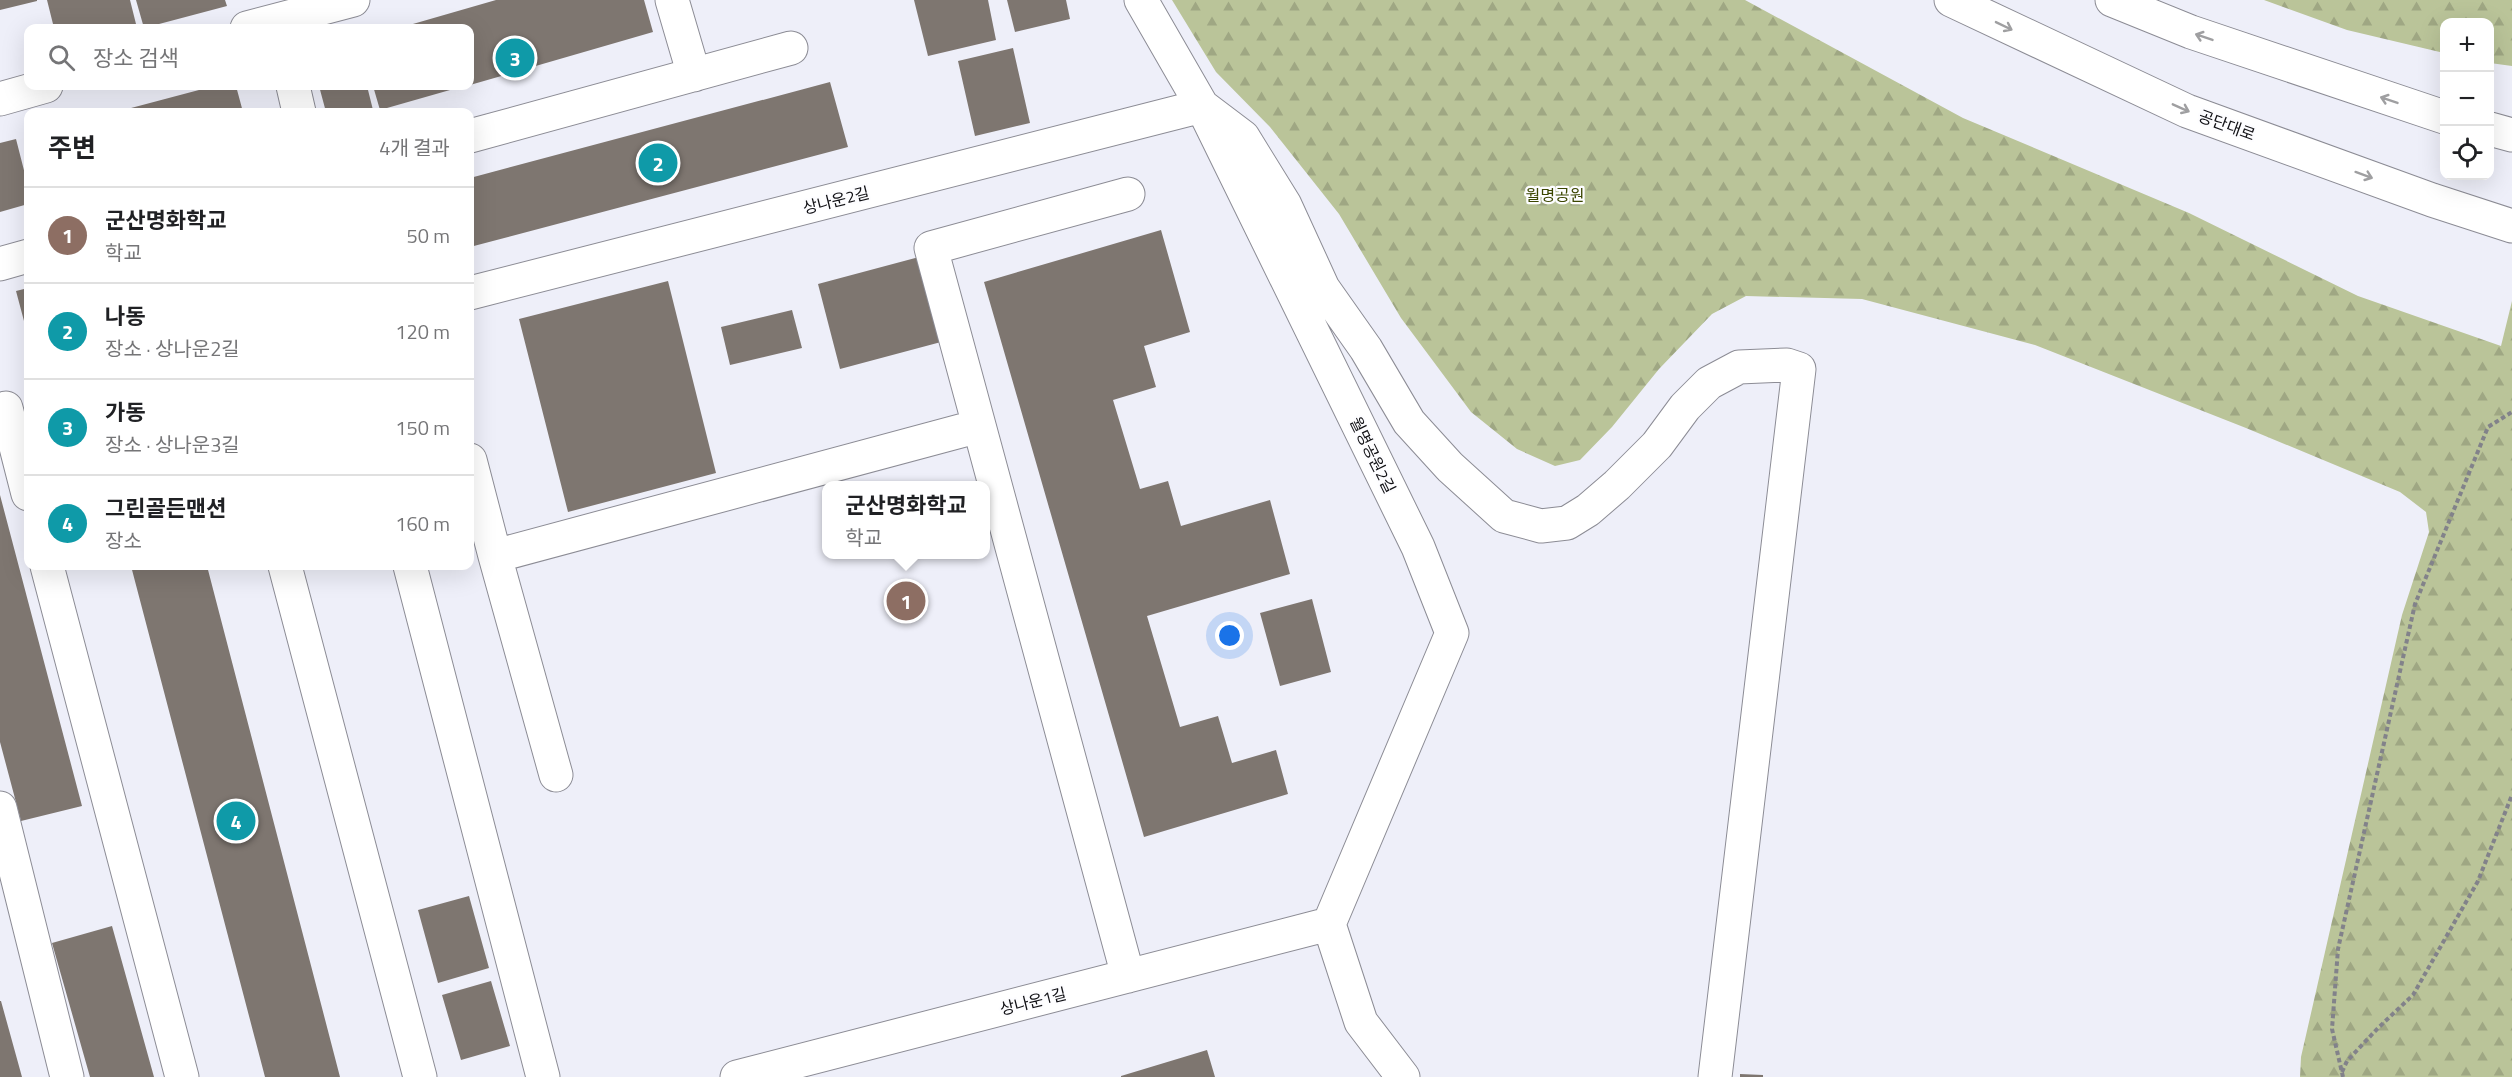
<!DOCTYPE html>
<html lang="ko">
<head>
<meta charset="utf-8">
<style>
	body { margin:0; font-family:"Titillium Web","Noto Sans KR",sans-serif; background:#f2f2f2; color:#202124 }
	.controls { position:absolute; right:18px; top:18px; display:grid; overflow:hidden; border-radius:12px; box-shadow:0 6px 24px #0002 }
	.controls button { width:54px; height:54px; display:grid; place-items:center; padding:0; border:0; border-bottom:2px solid #e0e0e0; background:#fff; color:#202124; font:30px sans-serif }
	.you { position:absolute; left:1230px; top:636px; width:21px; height:21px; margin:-15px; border:4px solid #fff; border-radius:50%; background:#1a73e8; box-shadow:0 0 0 9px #1a73e833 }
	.badge { display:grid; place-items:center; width:39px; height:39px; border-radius:50%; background:#d93025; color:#fff; font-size:20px; font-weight:700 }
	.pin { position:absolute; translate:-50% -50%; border:3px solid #fff; box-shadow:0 2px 6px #0006 }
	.popup { position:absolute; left:822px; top:481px; width:168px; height:78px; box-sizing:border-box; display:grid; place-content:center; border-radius:12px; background:#fff; filter:drop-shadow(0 2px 4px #0005); font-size:20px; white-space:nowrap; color:#757577 }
	.popup b { font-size:22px; color:#202124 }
	.popup::after { content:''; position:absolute; left:50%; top:100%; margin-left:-12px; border:12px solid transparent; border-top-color:#fff }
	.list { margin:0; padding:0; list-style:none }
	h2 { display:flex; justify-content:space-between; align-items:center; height:78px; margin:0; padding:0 24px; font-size:26px }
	h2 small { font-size:20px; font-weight:400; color:#757577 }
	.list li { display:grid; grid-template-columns:39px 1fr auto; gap:18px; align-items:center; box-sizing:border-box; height:96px; padding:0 24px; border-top:2px solid #e0e0e0 }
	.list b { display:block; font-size:22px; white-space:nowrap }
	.list p { margin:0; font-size:20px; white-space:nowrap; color:#757577 }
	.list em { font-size:20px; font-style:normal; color:#757577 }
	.icon { flex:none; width:33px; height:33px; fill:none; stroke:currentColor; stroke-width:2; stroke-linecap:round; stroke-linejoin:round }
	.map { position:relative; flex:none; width:2512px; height:1077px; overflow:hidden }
	.search { position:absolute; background:#fff; box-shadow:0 6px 24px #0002; left:24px; top:24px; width:450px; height:66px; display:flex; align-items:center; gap:15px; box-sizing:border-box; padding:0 21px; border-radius:12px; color:#757577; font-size:22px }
	.panel { position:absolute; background:#fff; box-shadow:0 6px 24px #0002; left:24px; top:108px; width:450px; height:462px; border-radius:12px }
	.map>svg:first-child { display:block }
	.forest { fill:url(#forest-firs) }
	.building { fill:#7e7670 }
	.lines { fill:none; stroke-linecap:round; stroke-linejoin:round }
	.minor-casing { stroke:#8c8c95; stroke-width:35 }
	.path { stroke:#82828a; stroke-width:4; stroke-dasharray:4.5 3; stroke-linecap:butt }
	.minor { stroke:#fff; stroke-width:33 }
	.oneway { stroke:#9f9fa1 }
	.labels { text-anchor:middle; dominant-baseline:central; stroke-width:4.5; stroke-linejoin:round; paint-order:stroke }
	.street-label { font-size:16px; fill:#101014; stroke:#fdfdff }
	.park-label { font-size:16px; fill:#3b4600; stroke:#fdfdff }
</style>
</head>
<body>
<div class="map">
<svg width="2512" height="1077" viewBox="0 0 2512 1077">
	<defs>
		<pattern id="forest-firs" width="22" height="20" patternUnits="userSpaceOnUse" patternTransform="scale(1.5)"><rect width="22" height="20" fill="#bac499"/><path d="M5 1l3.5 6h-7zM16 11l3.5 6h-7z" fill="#9fa783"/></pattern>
	</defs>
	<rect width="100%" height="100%" fill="#eeeff9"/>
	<!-- forest -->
	<path class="forest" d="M1172,0h573l218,118 226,95 169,83 143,50 11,-45v776h-212l1,-20 101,-442 27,-83 -3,-20 -26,-20 -154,-64 -211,-83 -173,-46 -116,-3 -34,18 -53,55 -47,58 -32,33 -25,6 -38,-17 -46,-37 -70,-94 -62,-104 -69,-87 -54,-55z
		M2264,0h248v66l-22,-3v-41h-46v31l-97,-23z"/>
	<!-- building -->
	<path class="building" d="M0,0h37v1l-37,9z
		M47,0h83l7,28h-83z
		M136,0h89l2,6 -83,22z
		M496,0h148l9,32 -183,53v-57h-71z
		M914,0h74l8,40 -68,16z
		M1007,0h59l4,19 -55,13z
		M1013,48l17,75 -55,13 -17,-75z
		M830,82l18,65 -378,100v-69z
		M214,86h22l7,26h-127z
		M319,86h48l6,24 -9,2h-38z
		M373,86h91l-84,24z
		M16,139l12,47v18l-28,8v-69z
		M1161,230l29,102 -46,14 12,41 -43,13 27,89 28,-8 13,45 89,-26 20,74 -143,42 33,111 38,-11 14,47 44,-13 12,44 -144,43 -160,-555z
		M919,257l22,85 -101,27 -22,-85z
		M668,281l48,192 -148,39 -49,-193z
		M28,288v48l-12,-45z
		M792,310l10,38 -72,17 -9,-38z
		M0,495l82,311 -61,15 -21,-79z
		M131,566h76l133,511h-75z
		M1312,599l19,73 -51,14 -20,-73z
		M469,896l20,72 -51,15 -20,-73z
		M112,926l42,151h-64l-38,-134z
		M491,981l19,65 -49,14 -19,-65z
		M0,1001h1l21,76h-22z
		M1207,1050l8,27h-94v-1z
		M1740,1074l23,1v2h-23z"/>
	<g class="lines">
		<defs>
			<path id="minor" d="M672,0l22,75
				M1141,0l61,106 216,441 34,86 -123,291
				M1951,0l236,111 245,89 80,26
				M2112,0l79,32 253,85
				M247,28l106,-28
				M293,86l6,26
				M0,99l46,-13
				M1202,106l41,31 42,68 38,83 43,61 43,73 41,45 54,49 37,10 26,-3 21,-13 29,-25 40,-40 28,-38 24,-24 30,-16 48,-2 12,4 -84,708
				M2490,129l22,6
				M470,136l321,-88
				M0,264l28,-8
				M470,293l732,-187
				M6,408l22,86
				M470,460l25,96
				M47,566l135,511
				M285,566l135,511
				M410,566l133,511
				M556,775l-61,-219 484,-130
				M0,808l67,269
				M1329,924l32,98 42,55
				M1128,976l-197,-728 197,-54
				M737,1077l592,-153"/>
		</defs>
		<!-- minor casing -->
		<use href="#minor" class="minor-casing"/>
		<!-- path -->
		<path class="path" d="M2342,1072l5,-11 31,-33 35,-33 65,-114 34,-86
			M2343,1077l-11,-48 6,-80 77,-345 73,-177 24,-15"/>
		<!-- minor -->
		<use href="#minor" class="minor"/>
	</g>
	<!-- one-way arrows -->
	<defs><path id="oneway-shaft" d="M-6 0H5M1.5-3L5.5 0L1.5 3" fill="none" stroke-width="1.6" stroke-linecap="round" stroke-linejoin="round" transform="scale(1.5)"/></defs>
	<g class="oneway">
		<use href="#oneway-shaft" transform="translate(2004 26) rotate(26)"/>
		<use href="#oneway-shaft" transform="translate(2204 37) rotate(-161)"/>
		<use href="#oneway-shaft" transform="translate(2389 100) rotate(-161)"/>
		<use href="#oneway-shaft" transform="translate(2181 108) rotate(24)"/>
		<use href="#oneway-shaft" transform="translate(2364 175) rotate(20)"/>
	</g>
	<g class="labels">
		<!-- street labels -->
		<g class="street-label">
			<text transform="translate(2227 125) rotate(20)">공단대로</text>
			<text transform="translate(836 200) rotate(-14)">상나운2길</text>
			<text transform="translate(1373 455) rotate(64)">월명공원2길</text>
			<text transform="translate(1033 1001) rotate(-14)">상나운1길</text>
		</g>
		<!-- park labels -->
		<g class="park-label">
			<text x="1555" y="195">월명공원</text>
		</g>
	</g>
</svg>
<div class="controls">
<button>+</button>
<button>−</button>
<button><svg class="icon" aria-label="locate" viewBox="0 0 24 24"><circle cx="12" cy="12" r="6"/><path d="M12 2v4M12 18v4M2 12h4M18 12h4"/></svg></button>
</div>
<div class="you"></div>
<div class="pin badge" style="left:906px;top:601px;background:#8d6e63">1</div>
<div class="popup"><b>군산명화학교</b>학교</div>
<div class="pin badge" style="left:658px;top:163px;background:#0f9aa8">2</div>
<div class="pin badge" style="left:515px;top:58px;background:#0f9aa8">3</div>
<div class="pin badge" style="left:236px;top:821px;background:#0f9aa8">4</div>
<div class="search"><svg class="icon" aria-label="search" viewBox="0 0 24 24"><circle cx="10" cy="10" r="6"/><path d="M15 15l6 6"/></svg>장소 검색</div>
<section class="panel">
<h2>주변<small>4개 결과</small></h2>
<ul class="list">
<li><span class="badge" style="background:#8d6e63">1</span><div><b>군산명화학교</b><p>학교</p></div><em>50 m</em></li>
<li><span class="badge" style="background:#0f9aa8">2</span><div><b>나동</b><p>장소 · 상나운2길</p></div><em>120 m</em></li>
<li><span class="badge" style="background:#0f9aa8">3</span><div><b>가동</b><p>장소 · 상나운3길</p></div><em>150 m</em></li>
<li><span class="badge" style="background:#0f9aa8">4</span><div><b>그린골든맨션</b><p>장소</p></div><em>160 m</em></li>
</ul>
</section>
</div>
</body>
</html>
